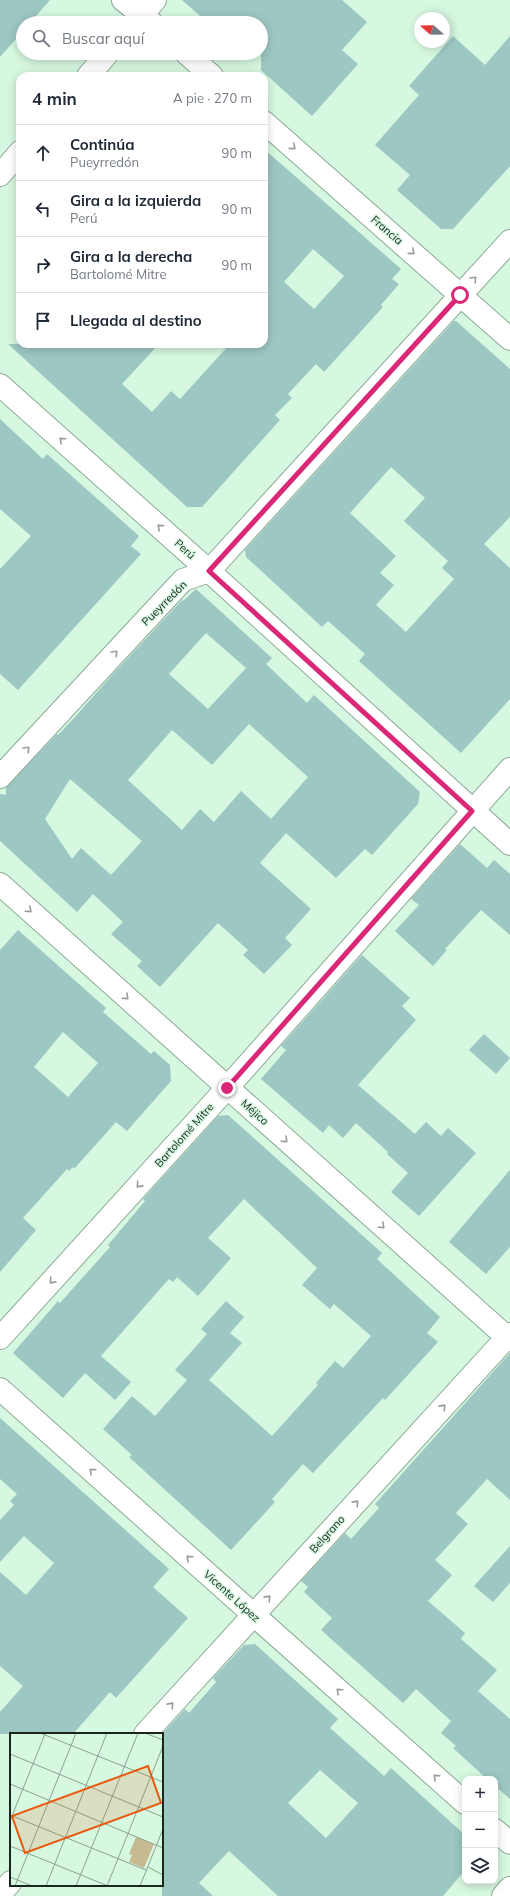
<!DOCTYPE html>
<html lang="es">
<head>
<meta charset="utf-8">
<style>
	body { margin:0; font-family:Mulish,sans-serif; background:#f6f6f7; color:#1f2937 }
	.controls { position:absolute; right:12px; bottom:12px; display:grid; overflow:hidden; border-radius:8px; box-shadow:0 2px 10px #0003 }
	.controls button { width:36px; height:36px; display:grid; place-items:center; padding:0; border:0; border-bottom:1px solid #e0e1e3; background:#fff; color:#1f2937; font:20px sans-serif }
	.compass { position:absolute; left:414px; top:12px; width:36px; height:36px; border-radius:50%; background:#fff; box-shadow:0 2px 10px #0003; rotate:290deg }
	.stop { position:absolute; width:12px; height:12px; margin:-9px; border:3px solid #db2777; border-radius:50%; background:#fff }
	.stop.end { background:#db2777; border-color:#fff; box-shadow:0 1px 4px #0008 }
	.list { margin:0; padding:0; list-style:none }
	h2 { display:flex; justify-content:space-between; align-items:center; height:52px; margin:0; padding:0 16px; font-size:17px }
	h2 small { font-size:13px; font-weight:400; color:#747a83 }
	.list li { display:grid; grid-template-columns:26px 1fr auto; gap:12px; align-items:center; box-sizing:border-box; height:56px; padding:0 16px; border-top:1px solid #e0e1e3 }
	.list b { display:block; font-size:15px; white-space:nowrap }
	.list p { margin:0; font-size:13px; white-space:nowrap; color:#747a83 }
	.list em { font-size:13px; font-style:normal; color:#747a83 }
	.icon { flex:none; width:22px; height:22px; fill:none; stroke:currentColor; stroke-width:2; stroke-linecap:round; stroke-linejoin:round }
	.map { position:relative; flex:none; width:510px; height:1896px; overflow:hidden }
	.search { position:absolute; background:#fff; box-shadow:0 2px 10px #0003; left:16px; top:16px; width:252px; height:44px; display:flex; align-items:center; gap:10px; box-sizing:border-box; padding:0 14px; border-radius:22px; color:#747a83; font-size:15px }
	.panel { position:absolute; background:#fff; box-shadow:0 2px 10px #0003; left:16px; top:72px; width:252px; height:276px; border-radius:12px }
	.map>svg:first-child { display:block }
	.building { fill:#9dc7c2; fill-rule:evenodd }
	.lines { fill:none; stroke-linecap:round; stroke-linejoin:round }
	.street-casing { stroke:#8caa95; stroke-width:24 }
	.primary-casing { stroke:#8caa95; stroke-width:24 }
	.street { stroke:#fff; stroke-width:22 }
	.primary { stroke:#fff; stroke-width:22 }
	.oneway { stroke:#989d99 }
	.route { stroke:#db2777; stroke-width:5 }
	.labels { text-anchor:middle; dominant-baseline:central; stroke-width:3; stroke-linejoin:round; paint-order:stroke }
	.street-label { font-size:11px; fill:#19251d; stroke:#d6f7e0 }
	.inset-road { fill:none; stroke:#8aa392; stroke-width:1 }
	.view { fill:#e8590c; fill-opacity:0.15; stroke:#e8590c; stroke-width:2 }
	.inset-edge { fill:none; stroke:#19251d; stroke-width:2 }
</style>
</head>
<body>
<div class="map">
<svg width="510" height="1896" viewBox="0 0 510 1896">
	<rect width="100%" height="100%" fill="#d6f7e0"/>
	<!-- building -->
	<path class="building" d="M0,0h50l-20,23h-7v8l-23,26z
		M182,0h160l25,22 -25,28 16,14 -46,52 -51,-46v-47h-53z
		M453,36l32,29 25,-29v130l-57,63h-12l-44,-39 13,-15 -35,-30 44,-50 -10,-9z
		M264,149l137,120 -9,10 7,5 -18,21 2,2 -59,65 -8,-8 -28,30 4,4 -17,17 5,5 -78,87h-15l-179,-163h151l-37,40 30,28 19,-21 9,8 50,-55h34zM313,249l31,27 -30,33 -30,-27z
		M454,321h2l54,48v148l-26,27 26,24v131l-49,54 -102,-92 6,-7 -37,-33 -6,6 -76,-70 -1,-7zM391,467l34,31 -21,23 44,40 -6,7 12,11 -48,53 -30,-27 18,-20 -14,-12 16,-17 -46,-43z
		M0,419l43,40 4,-5 92,82 -8,10 10,8 -123,136 -18,-16v-105l31,-33 -31,-27z
		M196,589l76,69 -6,6 41,39 7,-8 106,97 -2,12 -46,51 -7,-6 -29,29 -50,-45 -26,30 51,46 -26,29 7,7 -28,29 -21,-19 5,-5 -30,-27 -58,64 -23,-21 5,-5 -31,-27 12,-12 -30,-28 -16,18 -77,-71v-47l6,1v-8l51,-53 1,1 17,-18 37,-42 70,-75 1,1zM206,633l40,35 -38,41 -39,-35zM249,724l59,53 -37,42 -30,-28 -27,31 -14,-13 -18,21 -54,-50 44,-50 40,35zM70,779l72,62 -31,34 -30,-27 -9,11 -27,-40z
		M460,844l27,24 7,-8 16,14v61l-29,-25 -36,39 2,1 -14,16 -38,-35 24,-26 -8,-6z
		M18,930l88,78 -3,4 48,42 3,-3 16,14 1,16 -44,50 -11,-9 -42,47 -1,-2 -4,4 -2,-2 -44,49 13,12 -36,42v-322zM63,1032l35,31 -30,34 -34,-30z
		M362,955l48,43 -8,8 14,14 -58,65 57,49 11,-12 15,14 7,-8 28,25 -57,63 -28,-24 17,-19 -21,-19 1,-2 -32,-29 -13,15 -14,-13 -6,8 -62,-54 25,-29 -5,-4z
		M484,1034l26,24 -14,16 -27,-24z
		M228,1115l154,138 -5,6 63,58 -13,16 11,9 -53,58 -2,-2 -70,75 -10,-9 -31,35 3,3 -44,48 -102,-93 3,-2 -29,-26 29,-33 23,20 32,-36 -12,-10 32,-36 -6,-5 25,-28 18,16 -14,16 12,10 -33,37 63,56 46,-51 -2,-2 19,-22 8,7 28,-32 -37,-32 -4,5 -28,-24 15,-17 -73,-69 -36,39 23,20 -33,38 -21,-19 -4,5 -4,-3 -68,77 30,26 -16,18 -30,-27 -22,25 -50,-45 45,-52 2,2 50,-56 -2,-2 37,-44 -2,-2 75,-83z
		M510,1170v77l-24,27 -37,-32z
		M510,1353v147l-23,-21 -31,34 12,11 -33,36 17,15 -24,26 37,32 -4,6 36,31 -19,21 32,28v80l-15,-13v-7h-8l-34,-31 3,-2 -15,-13 10,-12 -35,-32 -13,14 -82,-73 11,-12 -28,-26 4,-5 -7,-6 44,-48 6,6 28,-31 -4,-4z
		M0,1418l169,151 -16,18 35,31 -72,80 -6,-6 -37,42h-73v-22l23,-26 -23,-20v-94l26,23 28,-32 -30,-27 -24,26v-42l14,-15 -4,-4 7,-7 -17,-15z
		M510,1546v37l-17,19 -19,-16z
		M255,1644l83,75 -8,9 54,48 7,-8 74,67v35l-22,26h-165l-49,-45 -30,32 14,13h-51v-162l23,-25 4,4 27,-31 -3,-4 31,-33zM320,1770l38,33 -32,35 -38,-35z"/>
	<g class="lines">
		<defs>
			<path id="street" d="M123,0l29,23
				M186,53l26,23
				M264,122l246,217
				M0,385l209,186 301,273
				M0,777l183,-197 26,-9 301,-330
				M0,884l510,456
				M0,1338l227,-250 283,-319
				M0,1389l465,414
				M145,1734l365,-400
				M495,1830l15,13
				M0,1894l11,-12
				M503,1896l7,-8"/>
			<path id="primary" d="M135,23l20,-23
				M88,76l20,-23
				M0,175l20,-23"/>
		</defs>
		<!-- street casing -->
		<use href="#street" class="street-casing"/>
		<!-- primary casing -->
		<use href="#primary" class="primary-casing"/>
		<!-- street -->
		<use href="#street" class="street"/>
		<!-- primary -->
		<use href="#primary" class="primary"/>
	</g>
	<!-- one-way arrows -->
	<defs><path id="oneway-chevron" d="M-2-3.5L2.5 0L-2 3.5" fill="none" stroke-width="1.6" stroke-linecap="round" stroke-linejoin="round"/></defs>
	<g class="oneway">
		<use href="#oneway-chevron" transform="translate(293 147) rotate(41)"/>
		<use href="#oneway-chevron" transform="translate(412 252) rotate(41)"/>
		<use href="#oneway-chevron" transform="translate(474 279) rotate(-47)"/>
		<use href="#oneway-chevron" transform="translate(62 440) rotate(-138)"/>
		<use href="#oneway-chevron" transform="translate(160 527) rotate(-138)"/>
		<use href="#oneway-chevron" transform="translate(115 653) rotate(-47)"/>
		<use href="#oneway-chevron" transform="translate(27 749) rotate(-47)"/>
		<use href="#oneway-chevron" transform="translate(29 910) rotate(42)"/>
		<use href="#oneway-chevron" transform="translate(126 997) rotate(42)"/>
		<use href="#oneway-chevron" transform="translate(285 1140) rotate(42)"/>
		<use href="#oneway-chevron" transform="translate(139 1185) rotate(132)"/>
		<use href="#oneway-chevron" transform="translate(382 1226) rotate(42)"/>
		<use href="#oneway-chevron" transform="translate(52 1281) rotate(132)"/>
		<use href="#oneway-chevron" transform="translate(443 1407) rotate(-48)"/>
		<use href="#oneway-chevron" transform="translate(92 1471) rotate(-138)"/>
		<use href="#oneway-chevron" transform="translate(356 1503) rotate(-48)"/>
		<use href="#oneway-chevron" transform="translate(189 1558) rotate(-138)"/>
		<use href="#oneway-chevron" transform="translate(268 1598) rotate(-48)"/>
		<use href="#oneway-chevron" transform="translate(339 1691) rotate(-138)"/>
		<use href="#oneway-chevron" transform="translate(171 1705) rotate(-48)"/>
		<use href="#oneway-chevron" transform="translate(436 1777) rotate(-138)"/>
	</g>
	<g class="lines">
		<!-- route -->
		<path class="route" d="M227,1088l245,-277 -263,-240 251,-276"/>
	</g>
	<g class="labels">
		<!-- street labels -->
		<g class="street-label">
			<text transform="translate(387 230) rotate(41)">Francia</text>
			<text transform="translate(185 549) rotate(42)">Perú</text>
			<text transform="translate(164 603) rotate(-45)">Pueyrredón</text>
			<text transform="translate(255 1112) rotate(42)">Méjico</text>
			<text transform="translate(184 1135) rotate(-48)">Bartolomé Mitre</text>
			<text transform="translate(327 1534) rotate(-48)">Belgrano</text>
			<text transform="translate(232 1596) rotate(42)">Vicente López</text>
		</g>
	</g>
	<!-- overview -->
	<g transform="translate(10 1733)">
		<rect width="153" height="153" fill="#d6f7e0"/>
		<path d="M126,104l18,7 -10,24 -15,-6 3,-7 -3,-1z" fill="#c7b990"/>
		<path class="inset-road" d="M30,0l123,49M135,0l18,7M0,21l153,63M0,51l153,64M0,82l136,55M0,88l35,-87M0,113l98,40M138,134l15,8M0,144l22,9M5,153l61,-153M36,153l61,-153M66,153l62,-153M97,153l56,-140M130,153l23,-57"/>
		<path class="view" d="M138,33l13,37 -136,50 -13,-37z"/>
		<rect width="153" height="153" class="inset-edge"/>
	</g>
</svg>
<div class="controls">
<button>+</button>
<button>−</button>
<button><svg class="icon" aria-label="layers" viewBox="0 0 24 24"><path d="M12 4l9 5-9 5-9-5zM3 14l9 5 9-5"/></svg></button>
</div>
<svg class="compass" viewBox="-18 -18 36 36"><path d="M0-13l5 13h-10z" fill="#e53935"/><path d="M0 13l5-13h-10z" fill="#747a83"/></svg>
<div class="stop" style="left:460px;top:295px"></div>
<div class="stop end" style="left:227px;top:1088px"></div>
<div class="search"><svg class="icon" aria-label="search" viewBox="0 0 24 24"><circle cx="10" cy="10" r="6"/><path d="M15 15l6 6"/></svg>Buscar aquí</div>
<section class="panel">
<h2>4 min<small>A pie · 270 m</small></h2>
<ul class="list">
<li><svg class="icon" aria-label="ahead" viewBox="0 0 24 24"><path d="M12 20V5M6 11l6-6 6 6"/></svg><div><b>Continúa</b><p>Pueyrredón</p></div><em>90 m</em></li>
<li><svg class="icon" aria-label="left" viewBox="0 0 24 24"><path d="M17 20v-9H6M10 6l-5 5 5 5"/></svg><div><b>Gira a la izquierda</b><p>Perú</p></div><em>90 m</em></li>
<li><svg class="icon" aria-label="right" viewBox="0 0 24 24"><path d="M7 20v-9h11M14 6l5 5-5 5"/></svg><div><b>Gira a la derecha</b><p>Bartolomé Mitre</p></div><em>90 m</em></li>
<li><svg class="icon" aria-label="arrive" viewBox="0 0 24 24"><path d="M6 21V4h12l-3 4 3 4H6"/></svg><div><b>Llegada al destino</b></div></li>
</ul>
</section>
</div>
</body>
</html>
